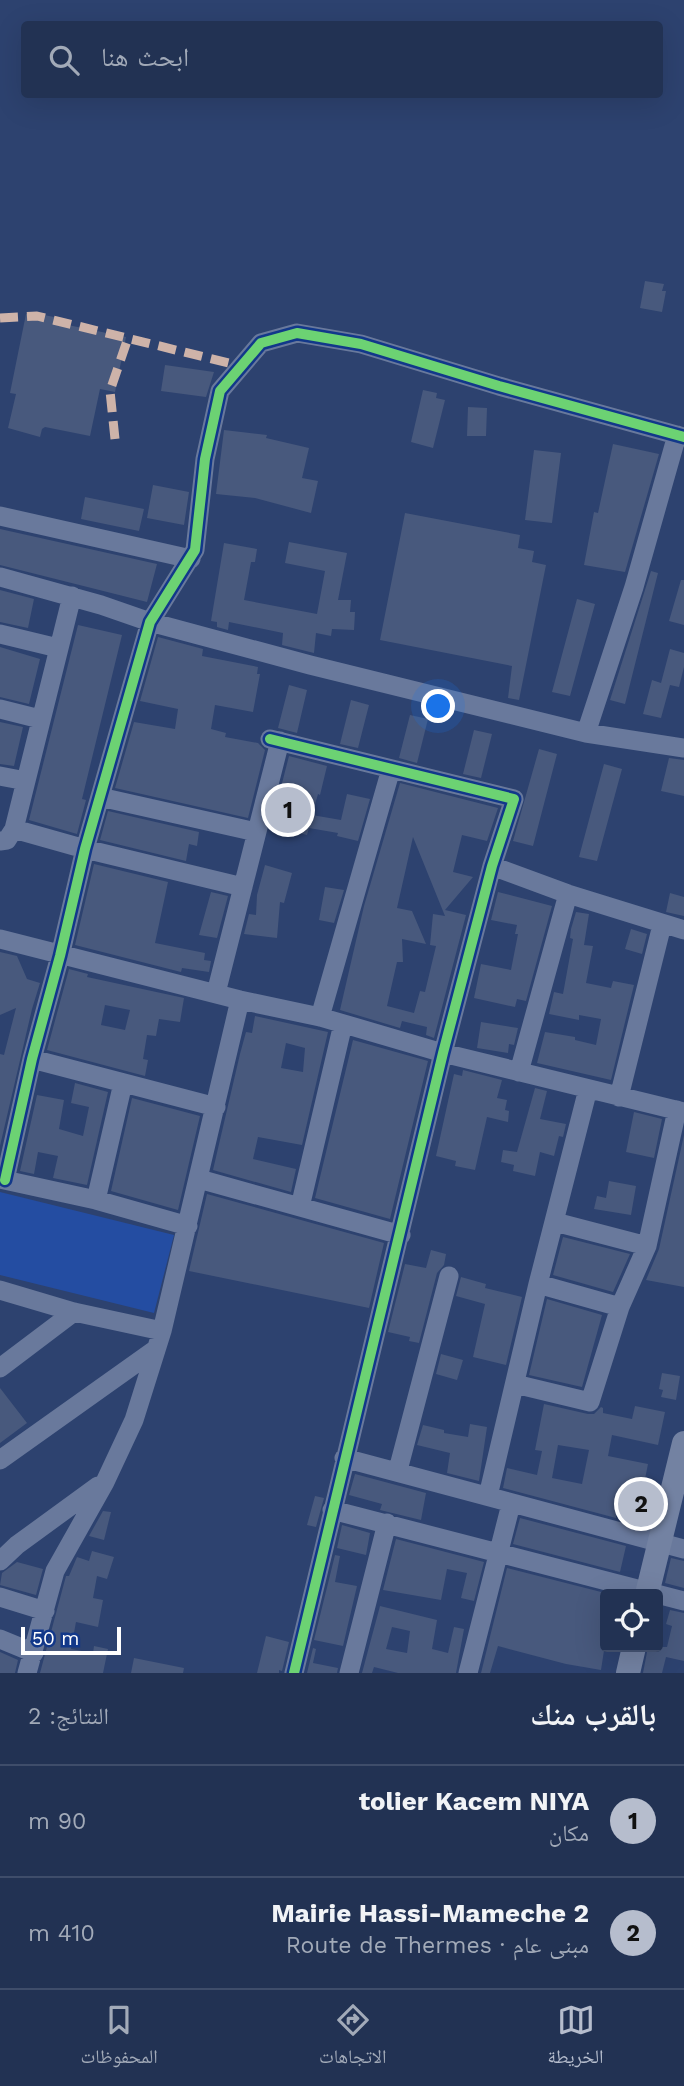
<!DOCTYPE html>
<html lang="ar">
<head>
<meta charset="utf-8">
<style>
	body { margin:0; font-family:"Work Sans","Noto Naskh Arabic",sans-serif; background:#2e3e5d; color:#f1f3f6; direction:rtl }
	.controls { position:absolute; right:21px; bottom:21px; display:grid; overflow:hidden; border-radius:7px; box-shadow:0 7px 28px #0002 }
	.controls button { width:63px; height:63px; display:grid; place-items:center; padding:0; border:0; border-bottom:2px solid #3f4d6a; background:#223253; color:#f1f3f6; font:35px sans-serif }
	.scale { position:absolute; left:21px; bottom:18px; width:100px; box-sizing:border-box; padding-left:7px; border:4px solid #fff; border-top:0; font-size:19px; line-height:24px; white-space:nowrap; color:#fff; -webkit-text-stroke:5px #12388a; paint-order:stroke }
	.you { position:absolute; left:439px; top:707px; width:24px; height:24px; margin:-18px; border:5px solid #fff; border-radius:50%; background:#1a73e8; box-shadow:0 0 0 10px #1a73e833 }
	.badge { display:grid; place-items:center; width:46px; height:46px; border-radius:50%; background:#b6bdcd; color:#111; font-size:23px; font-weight:700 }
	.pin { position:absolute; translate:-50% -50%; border:4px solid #fff; box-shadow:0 2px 7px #0006 }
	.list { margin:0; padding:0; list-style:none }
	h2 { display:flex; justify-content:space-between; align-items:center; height:91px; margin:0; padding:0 28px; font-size:30px }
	h2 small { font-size:23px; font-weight:400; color:#a2aab8 }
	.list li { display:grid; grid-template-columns:46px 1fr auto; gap:21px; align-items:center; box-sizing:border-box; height:112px; padding:0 28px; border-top:2px solid #3f4d6a }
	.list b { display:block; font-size:26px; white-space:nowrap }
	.list p { margin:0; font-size:23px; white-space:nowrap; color:#a2aab8 }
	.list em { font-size:23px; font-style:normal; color:#a2aab8 }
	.icon { flex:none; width:38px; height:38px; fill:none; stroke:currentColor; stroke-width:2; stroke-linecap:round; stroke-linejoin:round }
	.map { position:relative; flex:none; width:684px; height:1673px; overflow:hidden; direction:ltr }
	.search { position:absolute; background:#223253; box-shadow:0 7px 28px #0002; left:21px; right:21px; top:21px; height:77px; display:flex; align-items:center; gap:18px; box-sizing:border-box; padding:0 24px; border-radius:7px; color:#a2aab8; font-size:26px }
	.sheet { height:315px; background:#223253 }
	nav { display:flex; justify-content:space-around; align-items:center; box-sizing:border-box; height:98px; border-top:2px solid #3f4d6a; background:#223253; font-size:19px; color:#a2aab8 }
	nav a { display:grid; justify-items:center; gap:4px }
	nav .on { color:#b6bdcd }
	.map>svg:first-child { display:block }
	.green { fill:#244da2 }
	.building { fill:#48597d; fill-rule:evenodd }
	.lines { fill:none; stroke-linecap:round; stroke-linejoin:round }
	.minor { stroke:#69799c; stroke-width:19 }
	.major { stroke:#7382a2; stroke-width:24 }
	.quiet { stroke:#ceb3a9; stroke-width:9; stroke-dasharray:18 9; stroke-linecap:butt }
	.cycleway-casing { stroke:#12388a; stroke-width:15 }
	.cycleway { stroke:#6cd273; stroke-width:10 }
</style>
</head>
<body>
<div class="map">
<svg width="684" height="1673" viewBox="0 0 684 1673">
	<rect width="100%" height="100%" fill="#2d426f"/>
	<!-- green -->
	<path class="green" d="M0,1192l174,43 -20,78 -154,-38z"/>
	<!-- building -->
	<path class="building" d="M645,281l19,3 -2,7h4l-4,21 -22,-4z
		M26,314l12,3 1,-3 30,6 -1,5 58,12 -11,55 -15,-3 -10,47 -45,-9 -3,2 -2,8 -32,-9 8,-34 -6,-1z
		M165,365l49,7 -8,25 -45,-6z
		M423,390l14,3 -1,5 9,2 -12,48 -22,-6z
		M468,407l19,1 -1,28h-19z
		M224,430l43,5 -1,3 43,10 -7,30 16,3 -7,32 -56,-15 -39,-4z
		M613,444l46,10 -34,118 -41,-7 10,-53 4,1z
		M534,450l27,3 -9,70 -27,-3z
		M153,485l36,7 -5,33 -37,-7z
		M85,497l59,12 -5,22 -58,-12z
		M405,513l115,22 -2,13 16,3 -2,11 14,3 -27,135 -11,-2 4,-32 -132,-26z
		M0,529l157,35 -10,38 -147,-37z
		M289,542l58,11 -9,47h13l-1,12h5l-1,18 -22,-1 -1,7 -15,-3 -2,20 -32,-8 1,-12 -54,-11 -1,8 -11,-3v-5l-6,-1 13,-78 33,6 -2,13h-4l-7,38 73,14 8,-43 -40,-8z
		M651,571l7,2 -33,131 -15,-4z
		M681,580h3v45l-15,-4z
		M0,590l34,9 -6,29 -28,-6z
		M577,599l18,5 -25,92 -18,-4z
		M78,625l44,10 -40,164 4,1 -9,34 -48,-14z
		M158,637l45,12 -1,7 56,11 -1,7h3l-7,38 -38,-7 -4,24 15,4 -1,4 33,6 7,7 -17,68 -133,-30 19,-66 41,7 3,-20 -38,-8z
		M0,647l40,12 -11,45 -29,-7z
		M670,649l14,4v14l-5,20 -9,-2 -9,33 -18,-4 9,-34 9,3z
		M289,685l18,5 -10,43 -19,-5z
		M351,700l18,5 -11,43 -18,-4z
		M410,715l18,4 -11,44 -18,-5z
		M0,722l23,5 -9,39 -14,-2z
		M474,730l18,4 -11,44 -18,-4z
		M539,749l18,5 -24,92 -20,-5z
		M289,756l38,10 -7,29 -2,-1 -6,21 29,5 6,-26 23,5 -12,42 -21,-5 1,-3 -29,-5 -2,7 -36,-9z
		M669,758l15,2v36l-23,-5z
		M604,764l18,5 -25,92 -18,-4z
		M400,783l98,25 -11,33 -25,-6 -9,37 20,5 -28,33 21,5 -32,123 -8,-3 1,-8 -25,-6 -2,7 -60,-18 24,-104zM413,837l32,79 -12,-2 -3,31 6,1 -11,46 -5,-1 -6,22 -27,-7 10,-44h6l-1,-23 24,5 -14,-33 -15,-3z
		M108,811l91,21 -2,14 -8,-2 -3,17 -86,-21z
		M94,864l74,18 -13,61 50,10 -1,7 7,1 -2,11 -27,-4 -1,4 -106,-27z
		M265,865l27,8 -8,30 -4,-1 -3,36 -33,-4 5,-20 7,1 1,-20z
		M325,887l19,3 -10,33 -15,-3z
		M211,892l17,4 -11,42 -18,-3z
		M498,892l54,14 -26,95 -9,-2 -2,8 -41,-9 7,-34 30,6 7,-36h-3l2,-9 -26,-5z
		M670,893l14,4v19l-18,-4z
		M576,912l13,2 -5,31 9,1 -7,37 25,5 2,-7 21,4 -23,95 -74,-17 8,-31 30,5v3l21,5 5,-26 -22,-4v5l-30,-6 5,-22 9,2 10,-55 -3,-1 1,-9z
		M631,929l16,5 -5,20 -17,-5z
		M0,952l17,4 10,23 13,4 -8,26 -32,137v-92l4,1 12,-47 -16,7z
		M69,969l19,5 -1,3 97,21 -4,24 -21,-3 -3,17 -9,-1 -4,24 5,1 -3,16 -98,-26zM105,1005l25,5 -5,20 -24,-5z
		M255,1016l73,16 -26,113 -44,-8 -5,22 43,10 -5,23 -78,-22 27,-116 6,-22 6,1zM286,1043l19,5 -2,24 -22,-4z
		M481,1022l37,6 -4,17 -5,-1 -1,9 -31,-5z
		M353,1040l75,21 -38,158 -75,-21z
		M463,1070l39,10 -5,18 10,2 -2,10 4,1 -1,11 -21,-5 -12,53 -20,-4 1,-5 -20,-5 18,-82 8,2z
		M75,1083l33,9 -21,93 -34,-7 5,-22 -20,-4 -4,22 -14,-3 17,-76 27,5 -5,29 24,7 6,-29 -18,-4z
		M535,1088l12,3 -7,28 26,5 -3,13 -4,-1 -5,20 -14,-4 -5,24 -22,-5 1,-6 -13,-3 2,-12 14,2z
		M132,1098l68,18 -22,94 -67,-19z
		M634,1112l28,7 -8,39 -28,-6z
		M684,1135v152l-38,-7 13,-31z
		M609,1181l27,5 -5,29 -37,-6 3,-13 9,2z
		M207,1194l177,49 -15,65 -180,-37z
		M563,1237l67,17 -17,38 -60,-17z
		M431,1250l15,4 -2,11 -7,8 -18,70 -10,-2 1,-4 -22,-5 17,-68 21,4z
		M461,1277l25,7 -1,4 37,9 -16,68 -33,-8 12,-53 -29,-8z
		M547,1299l55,16 -20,72 -53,-12z
		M441,1354l22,6 -6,20 -21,-6z
		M662,1373l18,3 -4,24 -15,-3 2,-7 -4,-1z
		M0,1388l27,35 -27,20z
		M544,1404l44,10h6l7,-7 2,1v5l29,6 3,-13 30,6 -7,33 -46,-10 -4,21 40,8 -7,35 -15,-3 -4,21 -6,-1v2l-113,-30 4,-20 30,7 5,-24 -7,-1zM558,1445l31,5 -7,34 -30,-6z
		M470,1424l17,3 -8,54 -32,-8 3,-20 -33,-8 6,-20 21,5v3l24,4z
		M355,1474l71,19 -5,27 -41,-10 2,-6 -33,-9z
		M315,1496l9,2 -8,29 -9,-2z
		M103,1511l8,1 -7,28 -15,-4z
		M520,1518l106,28 -6,26 -107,-28z
		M342,1525l28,8 -4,22 -29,-7z
		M396,1539l88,23 -10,39 -13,-3 6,-25 -20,-4 -6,31 -58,-10z
		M92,1551l22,6 -7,22 -10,-3 -4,22 10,2 -5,27 -22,-5 -5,27 22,4 1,-7 14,3 -5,24h-63l26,-97h3l8,-19 12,4z
		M335,1555l5,1 -5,26 22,4 -14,60 -29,-6z
		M671,1558l13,3v27l-19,-5z
		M17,1562l26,7 -7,26 -36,-10 2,-12z
		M507,1568l102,26h-4v50l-4,26 -35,-6 -68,-18 -8,27h-9z
		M380,1606l57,14 -5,29 16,4 6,-26 10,2 -8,44h-58l-24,-6 -2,6h-10zM392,1627l18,4 -3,22 -21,-4z
		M670,1610l14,3v48l-18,-4 -4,16h-19l5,-26h19l5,-21 -6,-2z
		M266,1636l23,6 -7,29 -3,-1v3h-22z
		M313,1648l3,1 -3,14 25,5 -1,5h-30z
		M0,1652l18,8 -3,13h-15z
		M134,1658l50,10 -1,5h-52z"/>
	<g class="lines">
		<!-- minor -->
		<path class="minor" d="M0,516l191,43
			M0,577l101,28 49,17 160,43 276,68 98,15
			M0,634l58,14
			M0,709l40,10
			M586,733l48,-146 43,-152
			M270,739l244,60 -22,67 -49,187 -149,620
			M0,776l26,5
			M100,797l156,35
			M14,829l71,20 158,38
			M0,841l7,-1 7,-11 58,-233
			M492,866l76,28 116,36
			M0,939l240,61 80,17 123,36 241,59
			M216,993l64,-252
			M320,1017l71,-248
			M32,1059l184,48
			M519,1072l49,-178
			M619,1097l43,-172
			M0,1179l96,21 92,26
			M199,1179l202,56
			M5,1180l27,-121 28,-103 25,-107 65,-227 45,-72 10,-91 15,-68 41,-48 36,-10 64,11 138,42 185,51
			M96,1200l27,-117
			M300,1207l43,-183
			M555,1222l92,24
			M538,1284l82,23 27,-61 30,-136
			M0,1290l74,22 88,19
			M0,1368l74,-56
			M515,1384l75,18 30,-95
			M344,1458l340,91
			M0,1460l156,-111
			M398,1470l51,-194
			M488,1496l50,-212 50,-195
			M332,1510l352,91
			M0,1561l17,-16 81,-59
			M0,1597l45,14
			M0,1639l34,14
			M27,1673l28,-102 50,-89 29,-62 28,-89 78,-331
			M349,1673l38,-150
			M468,1673l43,-169"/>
		<!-- major -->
		<path class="major" d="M647,1594l37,-151
			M628,1673l6,-26"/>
		<!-- quiet -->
		<path class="quiet" d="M0,318l37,-2 204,50
			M115,439l-5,-48 18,-53"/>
		<defs>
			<path id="cycleway" d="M270,739l244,60 -22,67 -49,187 -149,620
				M5,1180l27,-121 28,-103 25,-107 65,-227 45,-72 10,-91 15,-68 41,-48 36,-10 64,11 138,42 185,51"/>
		</defs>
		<!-- cycleway casing -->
		<use href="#cycleway" class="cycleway-casing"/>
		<!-- cycleway -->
		<use href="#cycleway" class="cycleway"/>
	</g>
</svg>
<div class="controls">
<button><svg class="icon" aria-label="locate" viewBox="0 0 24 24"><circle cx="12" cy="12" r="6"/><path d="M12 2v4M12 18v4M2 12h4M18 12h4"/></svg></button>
</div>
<div class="scale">50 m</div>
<div class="you"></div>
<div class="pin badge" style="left:288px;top:810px">1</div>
<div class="pin badge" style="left:641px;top:1504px">2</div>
<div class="search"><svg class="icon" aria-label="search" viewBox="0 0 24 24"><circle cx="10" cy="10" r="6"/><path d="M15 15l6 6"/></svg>ابحث هنا</div>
</div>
<section class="sheet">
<h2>بالقرب منك<small>النتائج: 2</small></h2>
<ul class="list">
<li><span class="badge">1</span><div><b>tolier Kacem NIYA</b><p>مكان</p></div><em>90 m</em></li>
<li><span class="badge">2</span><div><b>Mairie Hassi-Mameche 2</b><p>مبنى عام · Route de Thermes</p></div><em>410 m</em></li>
</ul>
</section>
<nav>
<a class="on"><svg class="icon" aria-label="map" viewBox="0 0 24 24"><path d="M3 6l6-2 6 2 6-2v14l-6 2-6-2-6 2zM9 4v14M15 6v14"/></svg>الخريطة</a>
<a><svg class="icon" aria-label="directions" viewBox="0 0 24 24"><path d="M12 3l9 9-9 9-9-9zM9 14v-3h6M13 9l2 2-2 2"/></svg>الاتجاهات</a>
<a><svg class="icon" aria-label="saved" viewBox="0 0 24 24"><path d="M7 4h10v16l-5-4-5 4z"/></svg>المحفوظات</a>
</nav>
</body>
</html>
